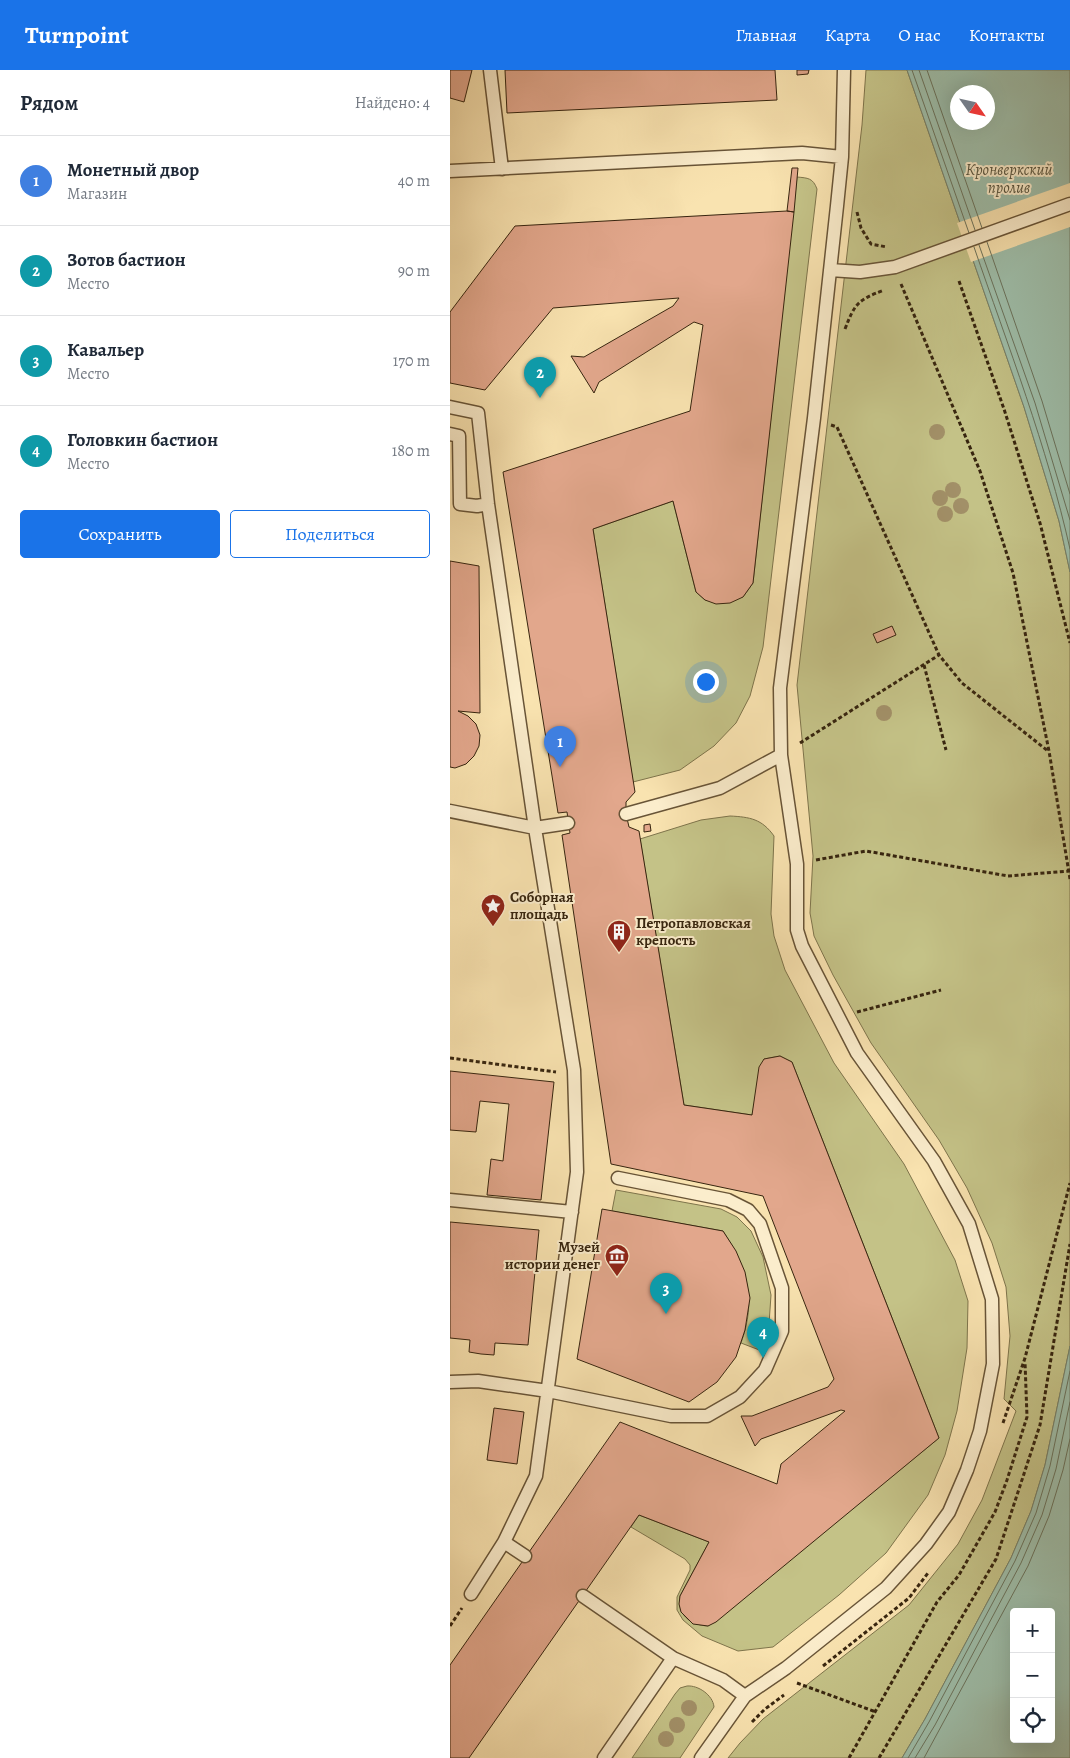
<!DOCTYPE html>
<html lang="ru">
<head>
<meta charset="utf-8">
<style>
	body { margin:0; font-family:Alegreya,serif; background:#f6f6f7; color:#1f2937 }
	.controls { position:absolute; right:15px; bottom:15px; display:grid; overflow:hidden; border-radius:5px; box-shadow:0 5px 20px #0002 }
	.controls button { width:45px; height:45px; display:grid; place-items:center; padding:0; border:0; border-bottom:1px solid #e0e1e3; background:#fff; color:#1f2937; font:25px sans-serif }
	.compass { position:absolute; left:500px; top:15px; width:45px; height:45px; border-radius:50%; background:#fff; box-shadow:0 5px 20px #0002; rotate:124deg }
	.you { position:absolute; left:255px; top:611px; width:18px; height:18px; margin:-12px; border:4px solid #fff; border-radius:50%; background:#1a73e8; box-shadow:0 0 0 8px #1a73e833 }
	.badge { display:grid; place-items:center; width:32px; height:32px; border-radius:50%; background:#1a73e8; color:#fff; font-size:16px; font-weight:700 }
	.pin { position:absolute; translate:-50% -41px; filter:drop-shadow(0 1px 2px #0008) }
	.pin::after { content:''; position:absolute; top:26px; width:18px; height:15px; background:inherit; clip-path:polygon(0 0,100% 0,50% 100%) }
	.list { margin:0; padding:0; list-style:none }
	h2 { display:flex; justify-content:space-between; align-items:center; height:65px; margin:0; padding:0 20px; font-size:21px }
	h2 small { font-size:16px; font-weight:400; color:#747a83 }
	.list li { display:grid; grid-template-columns:32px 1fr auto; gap:15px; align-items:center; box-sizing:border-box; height:90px; padding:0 20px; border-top:1px solid #e0e1e3 }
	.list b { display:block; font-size:19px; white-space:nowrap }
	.list p { margin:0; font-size:16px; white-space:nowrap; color:#747a83 }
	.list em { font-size:16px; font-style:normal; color:#747a83 }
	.actions { display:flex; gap:10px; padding:15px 20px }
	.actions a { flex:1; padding:11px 0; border:1px solid #1a73e8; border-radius:5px; text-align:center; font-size:18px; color:#1a73e8 }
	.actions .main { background:#1a73e8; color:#fff }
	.icon { flex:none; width:28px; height:28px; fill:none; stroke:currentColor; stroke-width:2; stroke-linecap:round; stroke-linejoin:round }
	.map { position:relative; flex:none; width:620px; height:1688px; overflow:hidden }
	header { display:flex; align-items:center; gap:30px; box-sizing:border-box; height:70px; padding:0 25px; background:#1a73e8; color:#fff }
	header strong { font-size:24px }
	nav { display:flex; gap:28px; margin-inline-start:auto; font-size:18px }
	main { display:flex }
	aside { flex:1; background:#fff }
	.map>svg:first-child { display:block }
	.green { fill:#c4c287; stroke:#7e744b }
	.water { fill:#9ebeaa; stroke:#75816c; fill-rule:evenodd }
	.pier { fill:#f9e3b0 }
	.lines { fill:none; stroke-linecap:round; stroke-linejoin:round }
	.shore { stroke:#6a725c; stroke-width:1 }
	.building { fill:#e2a78c; stroke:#37250f }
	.service-casing { stroke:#685437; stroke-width:15 }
	.path { stroke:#37250f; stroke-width:3; stroke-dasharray:4 2.5; stroke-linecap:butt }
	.service { stroke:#fbedcc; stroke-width:12 }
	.tree { fill:#a29068 }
	.labels { text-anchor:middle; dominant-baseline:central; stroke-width:4; stroke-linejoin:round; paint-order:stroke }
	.poi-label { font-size:15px; font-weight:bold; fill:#37250f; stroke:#fbedcc; text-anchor:start }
	.water-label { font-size:16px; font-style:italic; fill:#56533e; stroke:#fbedcc }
</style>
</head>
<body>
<header>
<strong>Turnpoint</strong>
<nav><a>Главная</a><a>Карта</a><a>О нас</a><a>Контакты</a></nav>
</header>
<main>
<aside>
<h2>Рядом<small>Найдено: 4</small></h2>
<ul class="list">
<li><span class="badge" style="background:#3f7fe0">1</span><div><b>Монетный двор</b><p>Магазин</p></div><em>40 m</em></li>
<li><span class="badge" style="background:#0f9aa8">2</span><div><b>Зотов бастион</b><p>Место</p></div><em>90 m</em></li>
<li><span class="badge" style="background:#0f9aa8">3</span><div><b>Кавальер</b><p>Место</p></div><em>170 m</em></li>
<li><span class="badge" style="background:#0f9aa8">4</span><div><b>Головкин бастион</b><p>Место</p></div><em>180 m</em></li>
</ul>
<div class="actions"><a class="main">Сохранить</a><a>Поделиться</a></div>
</aside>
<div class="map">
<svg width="620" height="1688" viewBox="0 0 620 1688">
	<rect width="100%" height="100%" fill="#f9e3b0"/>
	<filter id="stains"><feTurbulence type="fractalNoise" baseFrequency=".004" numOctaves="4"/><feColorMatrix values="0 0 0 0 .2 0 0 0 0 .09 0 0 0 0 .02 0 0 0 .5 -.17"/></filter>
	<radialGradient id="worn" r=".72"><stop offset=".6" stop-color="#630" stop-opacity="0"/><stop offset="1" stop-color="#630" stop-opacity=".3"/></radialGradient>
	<!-- green -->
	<path class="green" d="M416,0h41l117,337 35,114 11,51v774l-25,119 -14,46 -20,47 -86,161 -23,39h-174l12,-15 23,-24 146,-114 49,-61 24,-44 34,-89 -12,-12 6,-63 -4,-49 -14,-44 -25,-55 -28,-48 -68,-97 -38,-68 -19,-39 -2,-12 -2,-11 3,-57 -16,-171 65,-560z
		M347,107c11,1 16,1 20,12l-54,458 -13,49 -14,27 -22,23 -34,24 -47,12 -40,-253 80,-28 23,91 9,8 38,-3 10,-14z
		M280,746c20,1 32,3 44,20l-3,78 3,22 11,34 49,93 70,101 51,96 13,41 -1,47 -10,63 -12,44 -17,40 -42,58 -47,42 -66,52 -35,4 -36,-15 -19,-16 -6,-10v-13l13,-27v-5l-5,-6 -54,-32 8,-12 70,27 -29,54c-3,19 10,29 28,30l231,-188 -147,-376 -12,-6 -16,3 -12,56 -68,-10 -44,-266 61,-19z
		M166,1120l105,19 16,8 14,14 12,26 8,38 -2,29 -7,27 -21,-8c16,-43 6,-75 -18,-112l-111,-20z
		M237,1616c11,-1 26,9 27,21l-34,51h-48l43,-64 5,-6z"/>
	<!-- water -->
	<path class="water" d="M457,0h163v502l-11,-51 -35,-114zM508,22h30v30h-30z
		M620,1276v412h-168l23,-39 86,-161 20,-47 14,-46zM564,1542h37v127h-37z"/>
	<!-- pier -->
	<path class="pier" d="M620,113v44l-99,35 -14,-39z"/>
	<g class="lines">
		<!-- shore -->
		<path class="shore" d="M462,0l57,163
			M469,0l56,160
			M477,0l55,158
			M537,172l55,159 28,93
			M529,175l56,158 35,117
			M524,177c34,99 73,199 96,302
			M458,1688l21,-36 86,-161 21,-48 14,-47 20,-95
			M465,1688l20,-33 86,-162 21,-48 14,-46 14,-67
			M474,1688l104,-192 21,-50 14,-46 7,-31"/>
	</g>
	<!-- building -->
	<path class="building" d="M0,0h22l-8,32 -14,-4z
		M55,0h270l2,30 -270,13z
		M347,0h12l-1,4 -11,1z
		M342,98h6l-4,44 -7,-1z
		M337,141l7,1 -41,371 -10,14 -13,6 -14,1 -11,-4 -9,-8 -23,-91 -80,28 42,263 -9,10v12l3,13 10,4 45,274 68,10 7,-48 5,-8 16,-3 12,6 147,376 -223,184 -8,4 -15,-2 -12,-12 -2,-8 1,-8 29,-54 -70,-27 -170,243h-19v-93l170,-243 157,62 4,-20 64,-53 -4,-1 -80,29 -6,7 -14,-30h11l76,-29 6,-8 -71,-183 -152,-32 -49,-329 8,-2 -3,-21 -9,1 -55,-341 187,-61 13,-86 -9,-3 -95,60 -5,11 -23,-37 13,1 89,-51 6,-8 -126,10 -68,82 -35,-7v-71l65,-86z
		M0,491l29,5 1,147 -22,-2 10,5 8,8 4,11 -1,11 -5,10 -8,8 -11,4 -5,-1z
		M442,556l4,9 -19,8 -4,-9z
		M200,754l1,7 -7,1v-7z
		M0,1001l104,11 -13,118 -54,-5 4,-36 12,2 6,-57 -29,-3 -4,31 -26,-2z
		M152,1139l121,22 13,20 9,21 5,26 -5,32 -9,27 -19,25 -28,20 -112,-43z
		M0,1152l89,8 -11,115 -33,-2 -1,12 -13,-1 -12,-2 1,-12 -20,-2z
		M44,1338l30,4 -7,52 -30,-4z"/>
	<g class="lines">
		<defs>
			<path id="service" d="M40,0l12,99
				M0,101l352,-18 40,4
				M380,200l30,2 35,-5 175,-63
				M0,337l28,6 10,91 47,324 39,242 3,102 -41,304 -32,66 -33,52
				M0,364l9,2 1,68 17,2 11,-2
				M0,741l85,17 33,-5
				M176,744l94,-26 61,-33
				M0,1130l122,12
				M0,1312l28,-1 70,10 123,25h36l33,-19 25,-27 17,-39v-43l-22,-64 -12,-14 -20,-10 -110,-22
				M54,1472l21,14
				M133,1526l90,62 50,22 22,16
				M154,1688l69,-100
				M251,1688l44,-62 41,-28 100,-80 40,-44 23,-32 18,-42 13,-39 13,-67 -1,-65 -23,-75 -35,-63 -77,-108 -55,-107 -5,-16v-66l-16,-109 -1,-67 34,-270 23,-212 5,-49 2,-87"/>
		</defs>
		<!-- service casing -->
		<use href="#service" class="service-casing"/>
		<!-- path -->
		<path class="path" d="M407,142l4,16 10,16 16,3
			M509,211l45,128 36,114 30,120
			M451,214l79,187 33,102 36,178 21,128
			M395,259c10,-26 13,-29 39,-39
			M381,355l6,2 102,228 23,28 86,68
			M474,595l22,85
			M350,673l139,-88
			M366,790l50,-9 142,25 61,-5
			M407,942l84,-22
			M0,988l106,14
			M553,1353l22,-65 45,-175
			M0,1556l12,-18
			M373,1596l86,-68 19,-25
			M347,1613l79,29
			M302,1652l13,-13 19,-14
			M399,1688l88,-156 22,-27 36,-63 12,-32 20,-63 -2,-55
			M429,1688l117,-199 44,-134 30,-181"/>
		<!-- service -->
		<use href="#service" class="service"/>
	</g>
	<!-- trees -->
	<g class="tree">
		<circle cx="487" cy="362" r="8"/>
		<circle cx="503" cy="420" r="8"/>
		<circle cx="490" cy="428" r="8"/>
		<circle cx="511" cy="436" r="8"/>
		<circle cx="495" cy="444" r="8"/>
		<circle cx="434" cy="643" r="8"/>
		<circle cx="239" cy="1638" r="8"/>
		<circle cx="227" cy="1655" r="8"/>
		<circle cx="216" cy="1669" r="8"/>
	</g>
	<!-- icons -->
	<defs>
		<symbol id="sight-pin" viewBox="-11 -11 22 30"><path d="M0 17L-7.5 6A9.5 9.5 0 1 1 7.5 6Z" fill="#8f2418" stroke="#fbedcc"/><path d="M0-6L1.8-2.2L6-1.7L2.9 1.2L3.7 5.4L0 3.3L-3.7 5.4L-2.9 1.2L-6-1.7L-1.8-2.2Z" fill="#fff"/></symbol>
		<symbol id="building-pin" viewBox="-11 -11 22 30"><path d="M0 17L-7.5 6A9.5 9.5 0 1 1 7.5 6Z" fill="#8f2418" stroke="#fbedcc"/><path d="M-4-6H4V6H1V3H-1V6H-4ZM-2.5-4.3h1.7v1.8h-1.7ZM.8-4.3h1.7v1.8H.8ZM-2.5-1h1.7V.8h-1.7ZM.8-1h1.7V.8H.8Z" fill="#fff"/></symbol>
		<symbol id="museum-pin" viewBox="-11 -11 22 30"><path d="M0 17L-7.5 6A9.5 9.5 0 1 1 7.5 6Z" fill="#8f2418" stroke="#fbedcc"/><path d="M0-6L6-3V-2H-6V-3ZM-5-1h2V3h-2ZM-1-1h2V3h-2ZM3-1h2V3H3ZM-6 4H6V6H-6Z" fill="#fff"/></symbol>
	</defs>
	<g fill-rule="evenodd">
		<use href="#sight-pin" x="29" y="822" width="28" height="38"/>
		<use href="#building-pin" x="155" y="848" width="28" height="38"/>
		<use href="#museum-pin" x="153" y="1172" width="28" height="38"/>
	</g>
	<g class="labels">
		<!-- poi labels -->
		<g class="poi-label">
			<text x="60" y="827">Соборная<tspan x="60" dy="17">площадь</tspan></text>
			<text x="186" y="853">Петропавловская<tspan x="186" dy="17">крепость</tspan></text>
			<text x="150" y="1177" text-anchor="end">Музей<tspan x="150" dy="17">истории денег</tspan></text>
		</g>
		<!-- water labels -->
		<g class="water-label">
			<text x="559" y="100">Кронверкский<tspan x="559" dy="18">пролив</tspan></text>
		</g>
	</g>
	<rect width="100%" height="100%" filter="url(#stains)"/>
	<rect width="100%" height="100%" fill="url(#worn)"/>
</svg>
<div class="controls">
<button>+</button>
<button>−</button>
<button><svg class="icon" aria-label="locate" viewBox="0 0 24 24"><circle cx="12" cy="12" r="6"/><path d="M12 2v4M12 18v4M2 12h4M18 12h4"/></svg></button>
</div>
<svg class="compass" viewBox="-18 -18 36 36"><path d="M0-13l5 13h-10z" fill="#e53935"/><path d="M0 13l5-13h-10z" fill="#747a83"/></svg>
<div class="you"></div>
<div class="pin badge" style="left:110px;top:697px;background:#3f7fe0">1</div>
<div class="pin badge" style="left:90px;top:328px;background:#0f9aa8">2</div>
<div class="pin badge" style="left:216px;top:1244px;background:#0f9aa8">3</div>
<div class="pin badge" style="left:313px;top:1288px;background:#0f9aa8">4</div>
</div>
</main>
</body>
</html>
